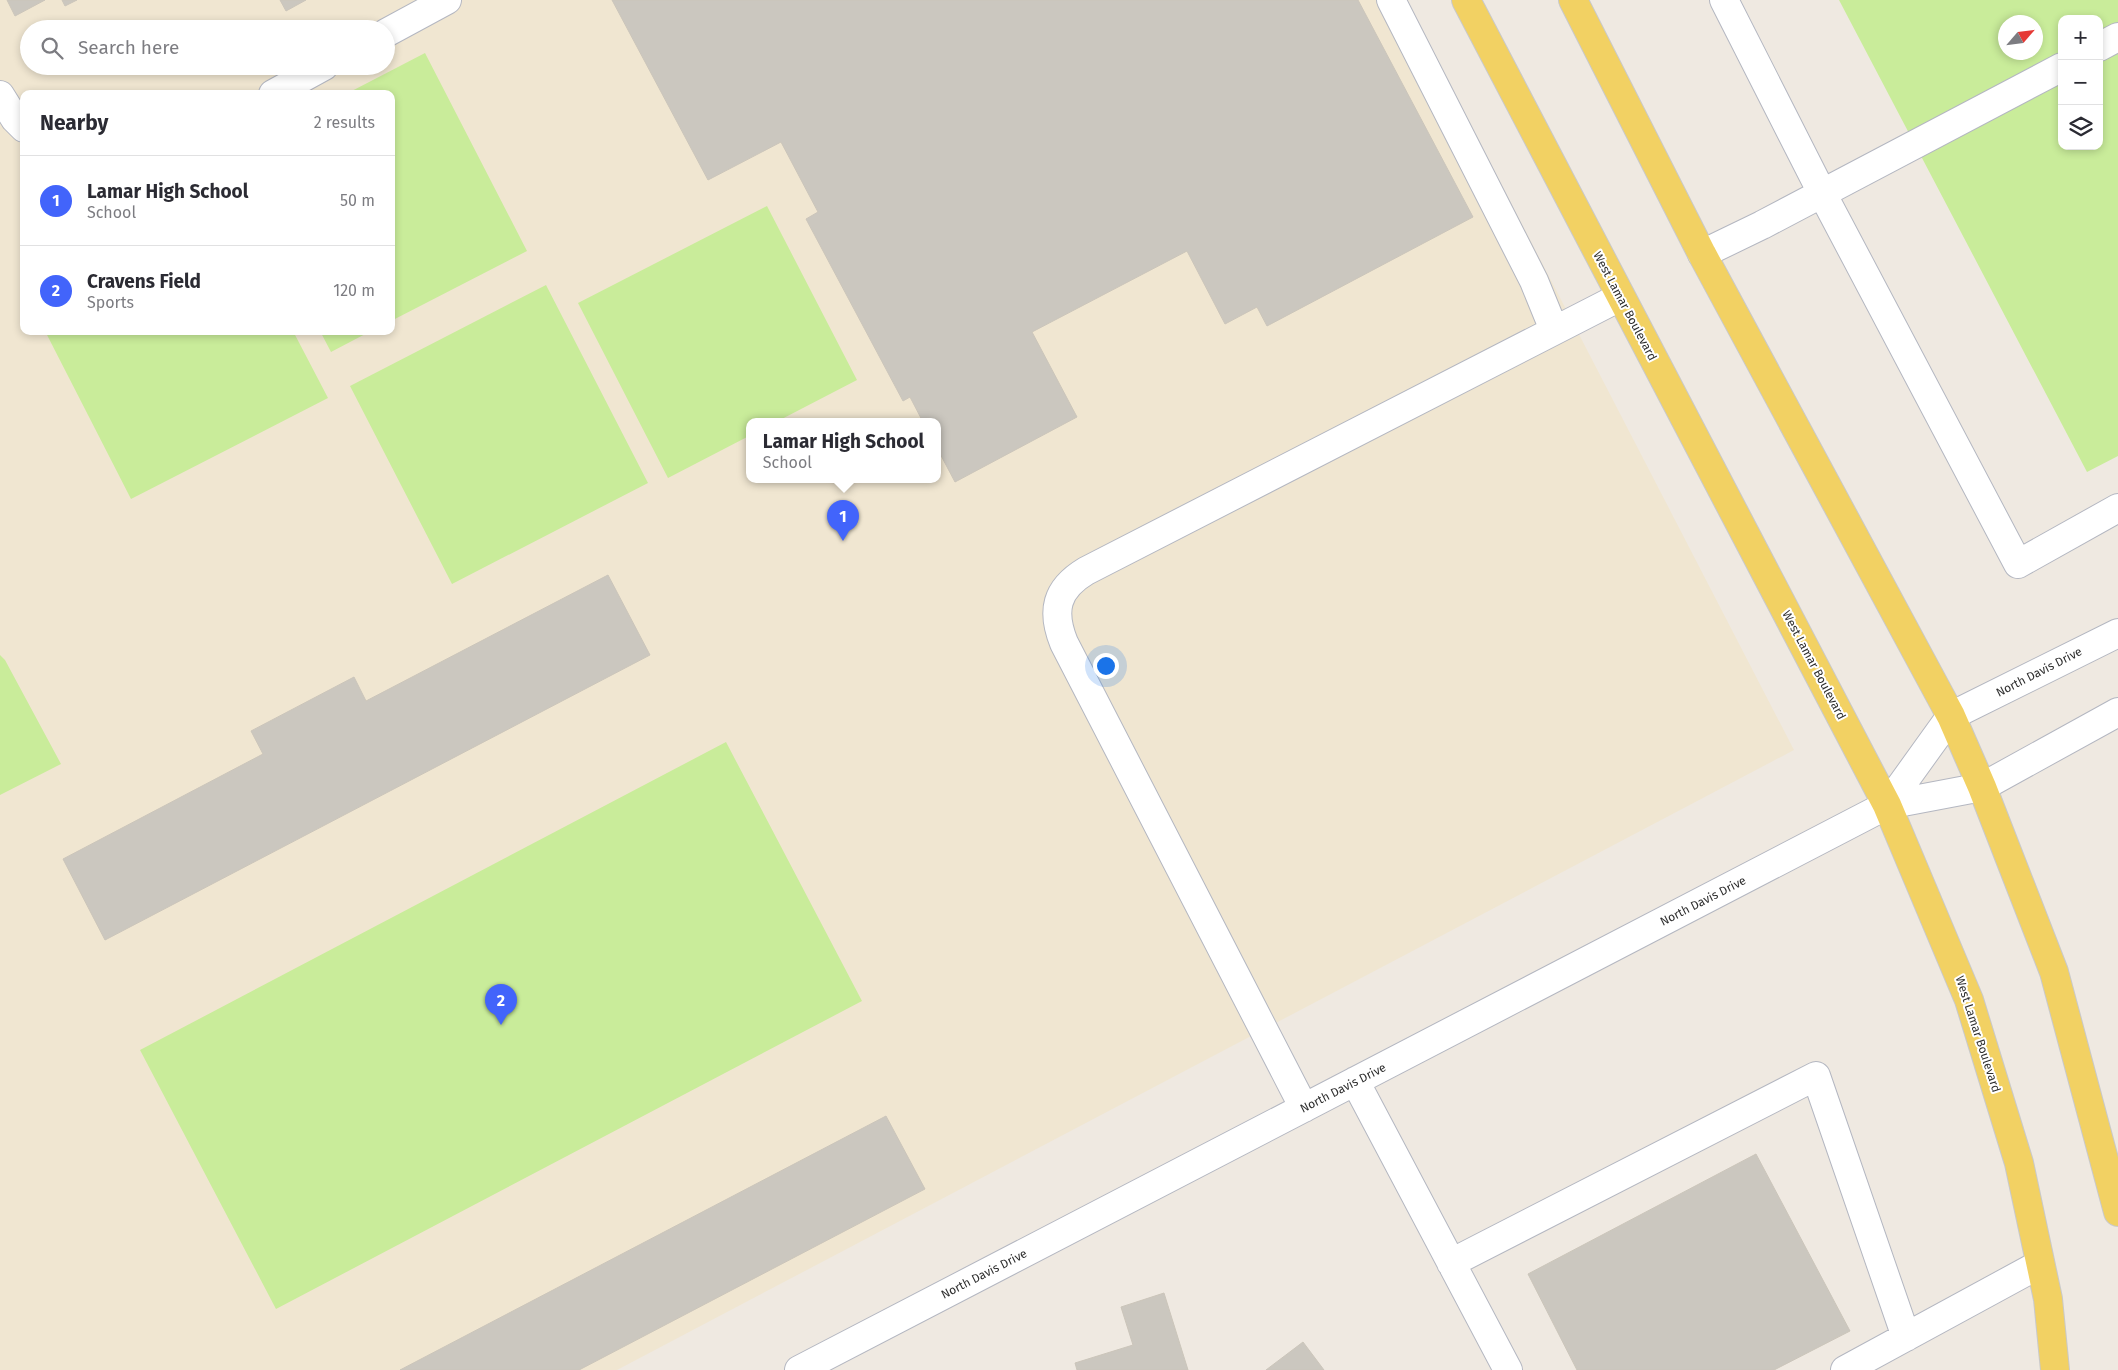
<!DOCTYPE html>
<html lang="en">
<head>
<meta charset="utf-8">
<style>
	body { margin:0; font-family:"Fira Sans",sans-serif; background:#f2f2f3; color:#2b2b33 }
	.controls { position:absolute; right:15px; top:15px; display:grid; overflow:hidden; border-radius:10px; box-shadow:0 2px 8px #0003 }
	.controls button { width:45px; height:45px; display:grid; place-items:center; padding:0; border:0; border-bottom:1px solid #e1e1e2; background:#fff; color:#2b2b33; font:25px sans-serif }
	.compass { position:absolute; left:1998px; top:15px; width:45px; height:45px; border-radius:50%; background:#fff; box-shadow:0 2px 8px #0003; rotate:62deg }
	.you { position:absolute; left:1105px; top:665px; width:18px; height:18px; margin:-12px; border:4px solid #fff; border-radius:50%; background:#1a73e8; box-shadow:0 0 0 8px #1a73e833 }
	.badge { display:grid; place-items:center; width:32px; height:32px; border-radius:50%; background:#4264fb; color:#fff; font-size:16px; font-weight:700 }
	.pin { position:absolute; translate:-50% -41px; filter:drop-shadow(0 1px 2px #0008) }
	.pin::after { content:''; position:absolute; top:26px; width:18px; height:15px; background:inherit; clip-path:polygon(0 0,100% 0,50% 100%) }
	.popup { position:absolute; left:746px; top:418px; width:195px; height:65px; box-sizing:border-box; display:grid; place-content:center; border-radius:10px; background:#fff; filter:drop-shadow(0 1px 4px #0005); font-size:16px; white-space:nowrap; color:#7c7c81 }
	.popup b { font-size:19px; color:#2b2b33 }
	.popup::after { content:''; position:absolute; left:50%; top:100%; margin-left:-10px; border:10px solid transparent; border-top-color:#fff }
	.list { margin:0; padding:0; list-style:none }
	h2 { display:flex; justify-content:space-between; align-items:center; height:65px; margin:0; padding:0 20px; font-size:21px }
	h2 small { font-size:16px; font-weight:400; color:#7c7c81 }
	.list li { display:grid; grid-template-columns:32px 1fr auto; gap:15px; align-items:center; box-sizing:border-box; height:90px; padding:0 20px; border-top:1px solid #e1e1e2 }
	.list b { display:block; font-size:19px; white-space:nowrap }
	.list p { margin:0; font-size:16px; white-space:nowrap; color:#7c7c81 }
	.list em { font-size:16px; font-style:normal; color:#7c7c81 }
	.icon { flex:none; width:28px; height:28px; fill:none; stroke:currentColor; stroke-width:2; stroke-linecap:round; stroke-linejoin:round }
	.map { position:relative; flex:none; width:2118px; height:1370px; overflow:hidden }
	.search { position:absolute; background:#fff; box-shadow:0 2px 8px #0003; left:20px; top:20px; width:375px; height:55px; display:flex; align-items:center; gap:12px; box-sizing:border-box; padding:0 18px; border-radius:28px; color:#7c7c81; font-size:19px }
	.panel { position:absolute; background:#fff; box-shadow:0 2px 8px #0003; left:20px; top:90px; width:375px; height:245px; border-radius:10px }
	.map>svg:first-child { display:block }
	.education { fill:#f0e6d1; fill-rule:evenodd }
	.pitch { fill:#c9ec9a; fill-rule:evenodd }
	.building { fill:#cbc7bf; stroke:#cbc5ba }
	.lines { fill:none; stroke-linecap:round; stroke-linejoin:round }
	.minor-casing { stroke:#b4b7c1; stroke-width:30 }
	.major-casing { stroke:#c9c9c9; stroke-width:30 }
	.minor { stroke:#fff; stroke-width:28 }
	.major { stroke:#f2d163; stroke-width:28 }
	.labels { text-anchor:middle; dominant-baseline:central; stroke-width:4; stroke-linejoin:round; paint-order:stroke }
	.street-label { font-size:12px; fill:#2e2e2e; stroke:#fff }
</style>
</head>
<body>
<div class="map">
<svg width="2118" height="1370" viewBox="0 0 2118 1370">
	<rect width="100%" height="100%" fill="#efe9e1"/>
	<!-- education -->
	<path class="education" d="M0,0h1406l388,750 -1177,620h-617zM29,29h357v37h-357zM24,94h367v237h-367zM749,422h188v58h-188z"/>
	<!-- pitch -->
	<path class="pitch" d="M1839,0h279v456l-31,16zM2062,19h37v127h-37zM2006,22h30v30h-30z
		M425,53l102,198 -136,70v-227h-45z
		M767,206l90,174 -81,42h-27v14l-81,42 -90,-175z
		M546,285l102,198 -196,101 -102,-198z
		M45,331h248l35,67 -197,101z
		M320,331h51l-40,21z
		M0,655l5,5 56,104 -61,31z
		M726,742l136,259 -586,308 -136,-259z"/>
	<!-- building -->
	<path class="building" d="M7,0h38l-30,16z
		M62,0h15l-12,6z
		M280,0h26l-20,11z
		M612,0h746l115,217 -206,109 -10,-19 -32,17 -38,-73 -155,81 45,85 -122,65 -18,-34v-26h-14l-13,-25 -7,4 -97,-182 12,-7 -37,-70 -73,38z
		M608,575l42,80 -545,285 -42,-81 200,-105 -12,-23 103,-54 12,24z
		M886,1116l39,73 -346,181h-179z
		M1756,1154l94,177 -76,39h-197l-49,-96z
		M1164,1293l24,77h-111l-2,-7 58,-18 -12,-38z
		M1303,1342l21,28h-58z"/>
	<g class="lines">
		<defs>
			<path id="minor" d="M1391,0l143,281 20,49
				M1724,0l98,193 196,371 100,-56
				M386,33l61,-33
				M2099,47l19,-10
				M273,94l51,-28
				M0,95l15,24 9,9
				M1702,254l60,-29 300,-158
				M1887,805l64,-89 167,-83
				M1355,1081l153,289
				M1304,1108l-240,-465c-13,-32 -8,-54 22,-72l534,-274
				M1451,1263l365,-187 90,261
				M799,1370l1088,-565 95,-18 136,-75
				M1845,1370l195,-106"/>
			<path id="major" d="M1466,0l421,805 82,195 50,163 29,136 7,71
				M1573,0l129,254 249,462 31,71 72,185 64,240"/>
		</defs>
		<!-- minor casing -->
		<use href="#minor" class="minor-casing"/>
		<!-- major casing -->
		<use href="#major" class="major-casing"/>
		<!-- minor -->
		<use href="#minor" class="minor"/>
		<!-- major -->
		<use href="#major" class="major"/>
	</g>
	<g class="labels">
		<!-- street labels -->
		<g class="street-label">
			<text transform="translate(1625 306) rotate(62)">West Lamar Boulevard</text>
			<text transform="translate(1814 665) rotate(62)">West Lamar Boulevard</text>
			<text transform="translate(2039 672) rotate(-27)">North Davis Drive</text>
			<text transform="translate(1703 901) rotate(-27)">North Davis Drive</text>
			<text transform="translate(1978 1034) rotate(72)">West Lamar Boulevard</text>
			<text transform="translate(1343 1088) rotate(-27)">North Davis Drive</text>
			<text transform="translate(984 1274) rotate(-27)">North Davis Drive</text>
		</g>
	</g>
</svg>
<div class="controls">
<button>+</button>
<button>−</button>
<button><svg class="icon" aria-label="layers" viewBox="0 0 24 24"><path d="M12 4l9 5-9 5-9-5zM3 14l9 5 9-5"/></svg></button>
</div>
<svg class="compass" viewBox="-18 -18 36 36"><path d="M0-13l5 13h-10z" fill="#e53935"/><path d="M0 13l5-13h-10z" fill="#7c7c81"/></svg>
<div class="you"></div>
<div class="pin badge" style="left:843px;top:541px">1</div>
<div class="popup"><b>Lamar High School</b>School</div>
<div class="pin badge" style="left:501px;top:1025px">2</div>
<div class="search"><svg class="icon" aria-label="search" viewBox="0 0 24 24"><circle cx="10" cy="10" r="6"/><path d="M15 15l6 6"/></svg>Search here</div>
<section class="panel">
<h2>Nearby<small>2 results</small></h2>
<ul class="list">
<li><span class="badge">1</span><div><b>Lamar High School</b><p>School</p></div><em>50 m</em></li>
<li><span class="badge">2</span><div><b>Cravens Field</b><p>Sports</p></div><em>120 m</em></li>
</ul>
</section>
</div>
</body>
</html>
